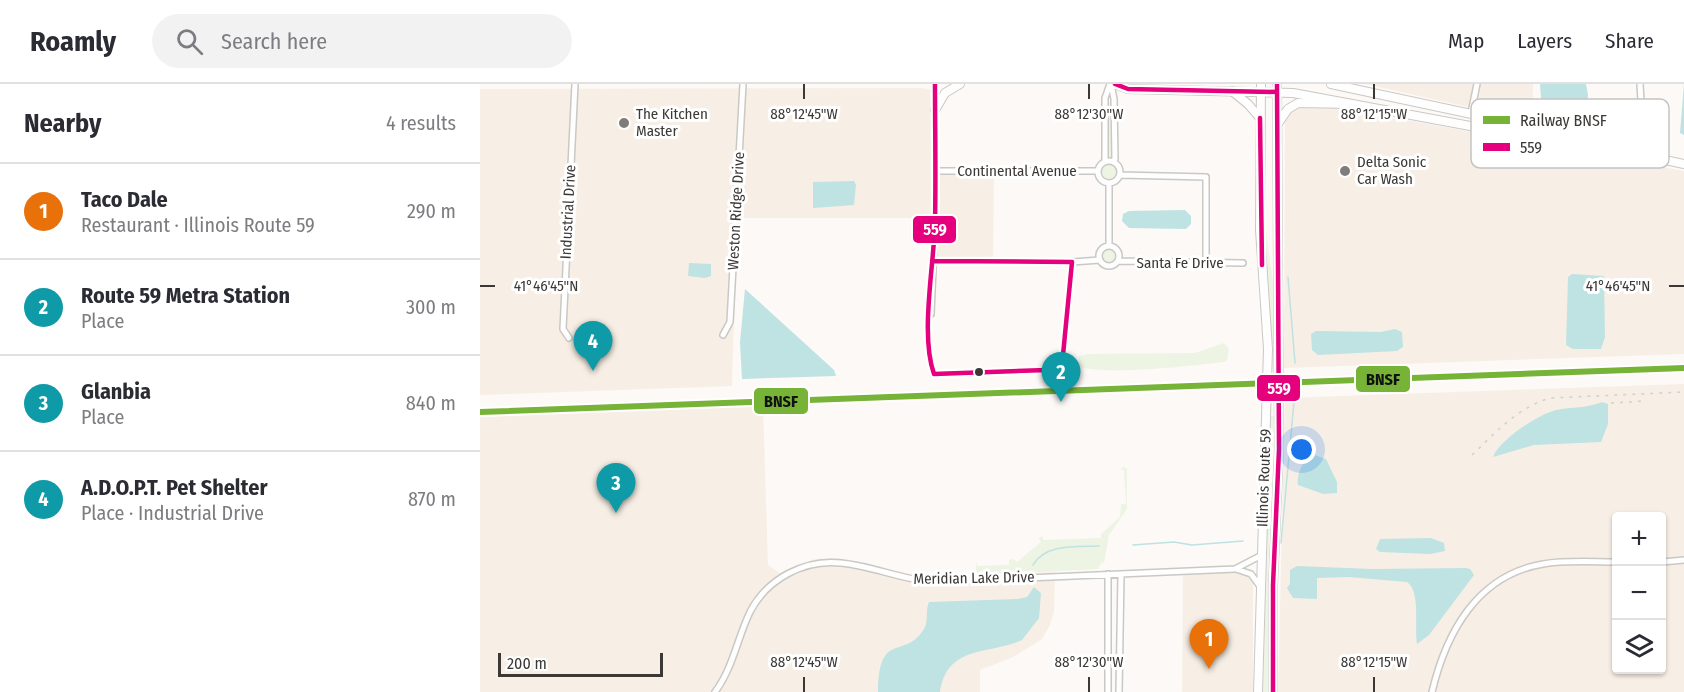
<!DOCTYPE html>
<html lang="en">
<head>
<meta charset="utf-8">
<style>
	body { margin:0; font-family:"Fira Sans Condensed",sans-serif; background:#f2f2f3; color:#2b2b33 }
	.controls { position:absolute; right:18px; bottom:18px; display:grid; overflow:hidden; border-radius:6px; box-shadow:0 2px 4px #0004 }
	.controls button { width:54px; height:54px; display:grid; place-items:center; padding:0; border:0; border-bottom:2px solid #e1e1e2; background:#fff; color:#2b2b33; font:30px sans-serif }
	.scale { position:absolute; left:18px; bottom:15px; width:165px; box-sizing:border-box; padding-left:6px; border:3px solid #3b3835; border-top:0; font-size:16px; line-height:21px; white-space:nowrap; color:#3b3835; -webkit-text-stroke:4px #fff; paint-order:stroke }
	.you { position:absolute; left:822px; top:366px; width:21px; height:21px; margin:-15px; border:4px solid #fff; border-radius:50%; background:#1a73e8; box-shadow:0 0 0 9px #1a73e833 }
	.badge { display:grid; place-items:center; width:39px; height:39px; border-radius:50%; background:#0f766e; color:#fff; font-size:20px; font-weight:700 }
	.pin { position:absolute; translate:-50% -50px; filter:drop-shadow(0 2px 3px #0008) }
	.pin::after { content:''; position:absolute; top:32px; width:21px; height:18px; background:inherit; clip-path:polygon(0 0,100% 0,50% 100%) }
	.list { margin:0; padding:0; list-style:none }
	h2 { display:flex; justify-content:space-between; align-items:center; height:78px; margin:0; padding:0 24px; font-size:26px }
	h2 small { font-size:20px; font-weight:400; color:#7c7c81 }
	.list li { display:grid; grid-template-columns:39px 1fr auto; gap:18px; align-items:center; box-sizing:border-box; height:96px; padding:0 24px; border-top:2px solid #e1e1e2 }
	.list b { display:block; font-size:22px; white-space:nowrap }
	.list p { margin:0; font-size:20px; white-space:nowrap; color:#7c7c81 }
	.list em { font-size:20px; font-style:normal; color:#7c7c81 }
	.icon { flex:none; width:33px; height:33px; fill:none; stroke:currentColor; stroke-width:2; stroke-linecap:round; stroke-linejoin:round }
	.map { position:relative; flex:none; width:1204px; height:608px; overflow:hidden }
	header { display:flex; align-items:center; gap:36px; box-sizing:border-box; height:84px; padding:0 30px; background:#fff; border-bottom:2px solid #e1e1e2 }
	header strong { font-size:28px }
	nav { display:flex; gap:33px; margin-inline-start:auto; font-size:21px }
	.search { width:420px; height:54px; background:#f2f2f3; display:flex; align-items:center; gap:15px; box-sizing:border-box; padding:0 21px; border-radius:33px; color:#7c7c81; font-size:22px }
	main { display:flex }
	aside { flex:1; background:#fff }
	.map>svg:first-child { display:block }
	.built { fill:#f7efe5; fill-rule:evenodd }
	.green { fill:#edf4e3 }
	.water { fill:#bfe2e2 }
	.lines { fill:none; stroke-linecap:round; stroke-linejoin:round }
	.stream { stroke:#bfe2e2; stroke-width:1.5 }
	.street-casing { stroke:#cac8c4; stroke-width:8 }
	.secondary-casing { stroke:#cac8c4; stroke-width:10 }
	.primary-casing { stroke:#cac8c4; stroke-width:10 }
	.street { stroke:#fffefe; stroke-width:5 }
	.secondary { stroke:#fffefe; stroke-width:8 }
	.primary { stroke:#fffefe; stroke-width:8 }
	.rail { stroke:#d2d0d0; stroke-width:1.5; stroke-dasharray:3 6; stroke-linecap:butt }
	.bus-1-casing { stroke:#fff; stroke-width:9 }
	.bus-1 { stroke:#e5007d; stroke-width:4.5 }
	.rail-1-casing { stroke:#fff; stroke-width:10 }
	.rail-1 { stroke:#77b337; stroke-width:6 }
	.ticks { fill:none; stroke:#3b3835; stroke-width:2 }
	.poi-dot { fill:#7f7c79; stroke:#fff; stroke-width:2 }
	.bus-dot { fill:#3b3835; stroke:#fff; stroke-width:2 }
	.labels { text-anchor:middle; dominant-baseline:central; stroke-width:6; stroke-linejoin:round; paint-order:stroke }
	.poi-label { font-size:15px; fill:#3b3835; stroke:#fff; text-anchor:start }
	.street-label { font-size:15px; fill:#3b3835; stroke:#fff }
	.key { fill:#fff; stroke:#c4c3c2; stroke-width:1.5 }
	.key-label { font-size:16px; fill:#3b3835 }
	.ticks-label { font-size:15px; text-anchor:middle; fill:#3b3835; stroke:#fff; stroke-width:6; stroke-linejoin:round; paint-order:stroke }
	.line-badge { stroke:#fff; stroke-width:2 }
	.badge-label { font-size:16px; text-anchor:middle; font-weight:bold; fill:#fff }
	.pale-badge-label { font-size:16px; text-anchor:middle; font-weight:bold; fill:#111 }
</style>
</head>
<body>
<header>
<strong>Roamly</strong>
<div class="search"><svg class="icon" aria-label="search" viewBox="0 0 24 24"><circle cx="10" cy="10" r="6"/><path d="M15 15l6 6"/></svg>Search here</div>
<nav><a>Map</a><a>Layers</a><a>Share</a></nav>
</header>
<main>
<aside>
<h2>Nearby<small>4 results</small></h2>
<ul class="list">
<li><span class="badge" style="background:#e8710a">1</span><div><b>Taco Dale</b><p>Restaurant · Illinois Route 59</p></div><em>290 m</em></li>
<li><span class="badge" style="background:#0f9aa8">2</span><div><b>Route 59 Metra Station</b><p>Place</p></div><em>300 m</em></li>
<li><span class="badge" style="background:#0f9aa8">3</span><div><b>Glanbia</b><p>Place</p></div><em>840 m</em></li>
<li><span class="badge" style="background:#0f9aa8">4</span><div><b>A.D.O.P.T. Pet Shelter</b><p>Place · Industrial Drive</p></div><em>870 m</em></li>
</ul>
</aside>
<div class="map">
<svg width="1204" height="608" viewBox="0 0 1204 608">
	<rect width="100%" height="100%" fill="#fcf9f6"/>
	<!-- built -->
	<path class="built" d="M885,0h168l-1,40 -68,-18z
		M441,4l12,2v79l61,1 -1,91h-60l2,-43h-198l-5,168 -252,9v-306z
		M817,22h33l354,65v183l-400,14 1,-246 4,-10z
		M1204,300v308h-406l7,-294zM1136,432h46v154h-46z
		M283,322l5,159 12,8 35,-14 23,-1 73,17 20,2 124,-5 -1,39 -4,14 -8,14 -29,18 -33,13v22h-500v-275z
		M773,488v120h-71l1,-118z"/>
	<!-- green -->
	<path class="green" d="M629,16l3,58h-7l2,-56z
		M622 87a8 8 0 1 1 16 0a8 8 0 1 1-16 0Z
		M785,140l8,58 1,62h-2z
		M621 172a7 7 0 1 1 14 0a7 7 0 1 1-14 0Z
		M744,259l5,6 -2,11 -3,2c-34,4 -114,13 -145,5v-11l9,-2 107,-1z
		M791,332h3l-6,154 1,122h-6z
		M644,383l3,2v40l-18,26 -5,28 -2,-1 -4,7 -119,6 -3,-2v-11l1,4 32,-1v-5l5,-1 3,3 24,-20 -2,-4 4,-2v4l58,-2v-4l19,-17 1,-13h5l-2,-34 -4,-1z"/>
	<!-- water -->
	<path class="water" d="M1060,0h46l2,11 -2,20 -4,3 -40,-7z
		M1204,0v51l-4,-2z
		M374,97l2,4 -2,20 -41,3v-26z
		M705,126l6,6v8l-5,5 -57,-1 -7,-7 1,-7 6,-3z
		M209,179l22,1v12l-6,2 -17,-2z
		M1092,190l32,2 1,61 -4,12h-28l-7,-4 2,-68z
		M265,205l89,81 2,6 -94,3 -2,-37z
		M915,245l7,3 1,15 -6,4 -79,4 -6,-5 -1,-16 5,-3 65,1z
		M1122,318l6,2v20l-7,18 -67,3 -41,12c6,-17 46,-43 63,-47 15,-3 32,-2 46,-8z
		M832,370l14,5 11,23v11l-14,1 -25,-9c-2,-10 5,-25 14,-31z
		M951,454l13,5 1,8 -15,3 -50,-2 -4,-3 4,-10z
		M817,482l75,3 94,-1 4,1 4,6 -45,60 -12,9c-3,-17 4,-53 -10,-62l-59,-5 -31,1v21l-24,-1 -6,-10 3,-4v-14z
		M554,503l7,6 -2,25 -17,22c-32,15 -75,4 -82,52h-62c1,-63 26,-31 46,-63 5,-8 1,-19 5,-27l89,-3 9,-2z"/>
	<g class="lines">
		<!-- stream -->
		<path class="stream" d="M808,193l7,86
			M801,459l14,-152
			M653,461l41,-3 18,3 51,-4
			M553,481c13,-22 44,-18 66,-19"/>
		<defs>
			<path id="street" d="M631,0l3,15 1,60 -2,3
				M991,29l6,-29
				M1150,68l11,-51 -1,-17
				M618 88a11 11 0 1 1 22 0a11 11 0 1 1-22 0Z
				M625,78v-64l5,-14
				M455,87h163
				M640,91l86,2v86
				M629,99v62
				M619 172a10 10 0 1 1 20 0a10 10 0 1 1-20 0Z
				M638,177l125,2
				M592,178l28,-2
				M451,230l4,-91v-139
				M243,251l7,-13 13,-238
				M89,254l-6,-9 12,-245
				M1182,478l22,-2
				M756,485l15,5 8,11
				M235,608c18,-24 22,-53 35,-80 17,-33 54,-53 91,-49 32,3 61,17 94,19l300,-13 25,-13
				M628,608v-118
				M639,608l2,-118
				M952,608c14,-59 45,-117 111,-128 23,-4 49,-2 73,-2"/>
			<path id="secondary" d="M635,0l13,5 165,4 242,45 16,-3
				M851,0l206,44 14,7 133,29
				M455,26l10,-17 15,-9"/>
			<path id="primary" d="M752,7l16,13 12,14
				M797,41l11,-16 10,-6 54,1
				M778,608l10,-343 -8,-119 1,-146
				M793,608v-107l6,-136 -2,-365"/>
		</defs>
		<!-- street casing -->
		<use href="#street" class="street-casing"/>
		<!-- secondary casing -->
		<use href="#secondary" class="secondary-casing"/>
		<!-- primary casing -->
		<use href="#primary" class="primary-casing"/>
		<!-- street -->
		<use href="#street" class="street"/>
		<!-- secondary -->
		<use href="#secondary" class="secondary"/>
		<!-- primary -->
		<use href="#primary" class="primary"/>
		<!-- rail -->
		<path class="rail" d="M1131,319l33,-2
			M0,325l1204,-44
			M992,371c24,-23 45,-47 78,-57l134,-6"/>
		<defs>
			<path id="bus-1" d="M635,0l13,5 149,3
				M780,34l2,147
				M452,177l140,1
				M454,290c-14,-39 0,-109 1,-151 1,-47 0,-93 0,-139
				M454,290l113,-4 11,-4 5,-11 9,-93
				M793,608v-107l6,-136 -2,-365"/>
		</defs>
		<!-- bus-1 casing -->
		<use href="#bus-1" class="bus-1-casing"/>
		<!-- bus-1 -->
		<use href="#bus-1" class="bus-1"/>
		<defs>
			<path id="rail-1" d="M0,328l1204,-44"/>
		</defs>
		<!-- rail-1 casing -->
		<use href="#rail-1" class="rail-1-casing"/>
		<!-- rail-1 -->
		<use href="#rail-1" class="rail-1"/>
	</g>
	<!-- ticks -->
	<path class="ticks" d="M324,0v15M609,0v15M894,0v15M0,202h15M1189,202h15M324,593v15M609,593v15M894,593v15"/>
	<!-- markers -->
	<g class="poi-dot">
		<circle cx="144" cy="39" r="6"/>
		<circle cx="865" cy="87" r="6"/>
	</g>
	<circle class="bus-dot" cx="499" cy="288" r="5"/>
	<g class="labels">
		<!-- poi labels -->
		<g class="poi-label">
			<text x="156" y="30">The Kitchen<tspan x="156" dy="17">Master</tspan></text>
			<text x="877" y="78">Delta Sonic<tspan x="877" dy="17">Car Wash</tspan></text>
		</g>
		<!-- street labels -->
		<g class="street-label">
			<text x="537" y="87">Continental Avenue</text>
			<text transform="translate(256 127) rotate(-87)">Weston Ridge Drive</text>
			<text transform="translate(88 128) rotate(-87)">Industrial Drive</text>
			<text x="700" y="179">Santa Fe Drive</text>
			<text transform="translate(784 394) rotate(-88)">Illinois Route 59</text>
			<text transform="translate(494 494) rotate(-1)">Meridian Lake Drive</text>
		</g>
	</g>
	<!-- legend -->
	<rect x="991" y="15" width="198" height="69" rx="9" class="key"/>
	<rect x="1003" y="32" width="27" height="8" fill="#77b337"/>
	<rect x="1003" y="59" width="27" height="8" fill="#e5007d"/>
	<g class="key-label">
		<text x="1040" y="42">Railway BNSF</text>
		<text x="1040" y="69">559</text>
	</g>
	<g class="ticks-label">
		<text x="324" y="35">88°12'45"W</text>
		<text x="609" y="35">88°12'30"W</text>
		<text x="894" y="35">88°12'15"W</text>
		<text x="66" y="207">41°46'45"N</text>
		<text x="1138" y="207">41°46'45"N</text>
		<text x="324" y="583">88°12'45"W</text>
		<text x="609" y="583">88°12'30"W</text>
		<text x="894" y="583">88°12'15"W</text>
	</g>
	<g class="line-badge">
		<rect x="432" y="131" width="45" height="29" rx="6" fill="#e5007d"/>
		<rect x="875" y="281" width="56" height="28" rx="6" fill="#77b337"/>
		<rect x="776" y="290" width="45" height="28" rx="6" fill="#e5007d"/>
		<rect x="273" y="303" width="56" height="28" rx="6" fill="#77b337"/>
	</g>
	<g class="badge-label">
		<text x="455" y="151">559</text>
		<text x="799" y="310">559</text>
	</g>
	<g class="pale-badge-label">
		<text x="903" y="301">BNSF</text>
		<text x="301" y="323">BNSF</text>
	</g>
</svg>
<div class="controls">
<button>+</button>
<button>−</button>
<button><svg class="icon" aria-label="layers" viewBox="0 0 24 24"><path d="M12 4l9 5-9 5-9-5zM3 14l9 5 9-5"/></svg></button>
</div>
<div class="scale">200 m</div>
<div class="you"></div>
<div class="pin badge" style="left:729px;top:585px;background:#e8710a">1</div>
<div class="pin badge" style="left:581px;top:318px;background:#0f9aa8">2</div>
<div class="pin badge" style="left:136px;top:429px;background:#0f9aa8">3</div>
<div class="pin badge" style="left:113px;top:287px;background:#0f9aa8">4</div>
</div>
</main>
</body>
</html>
